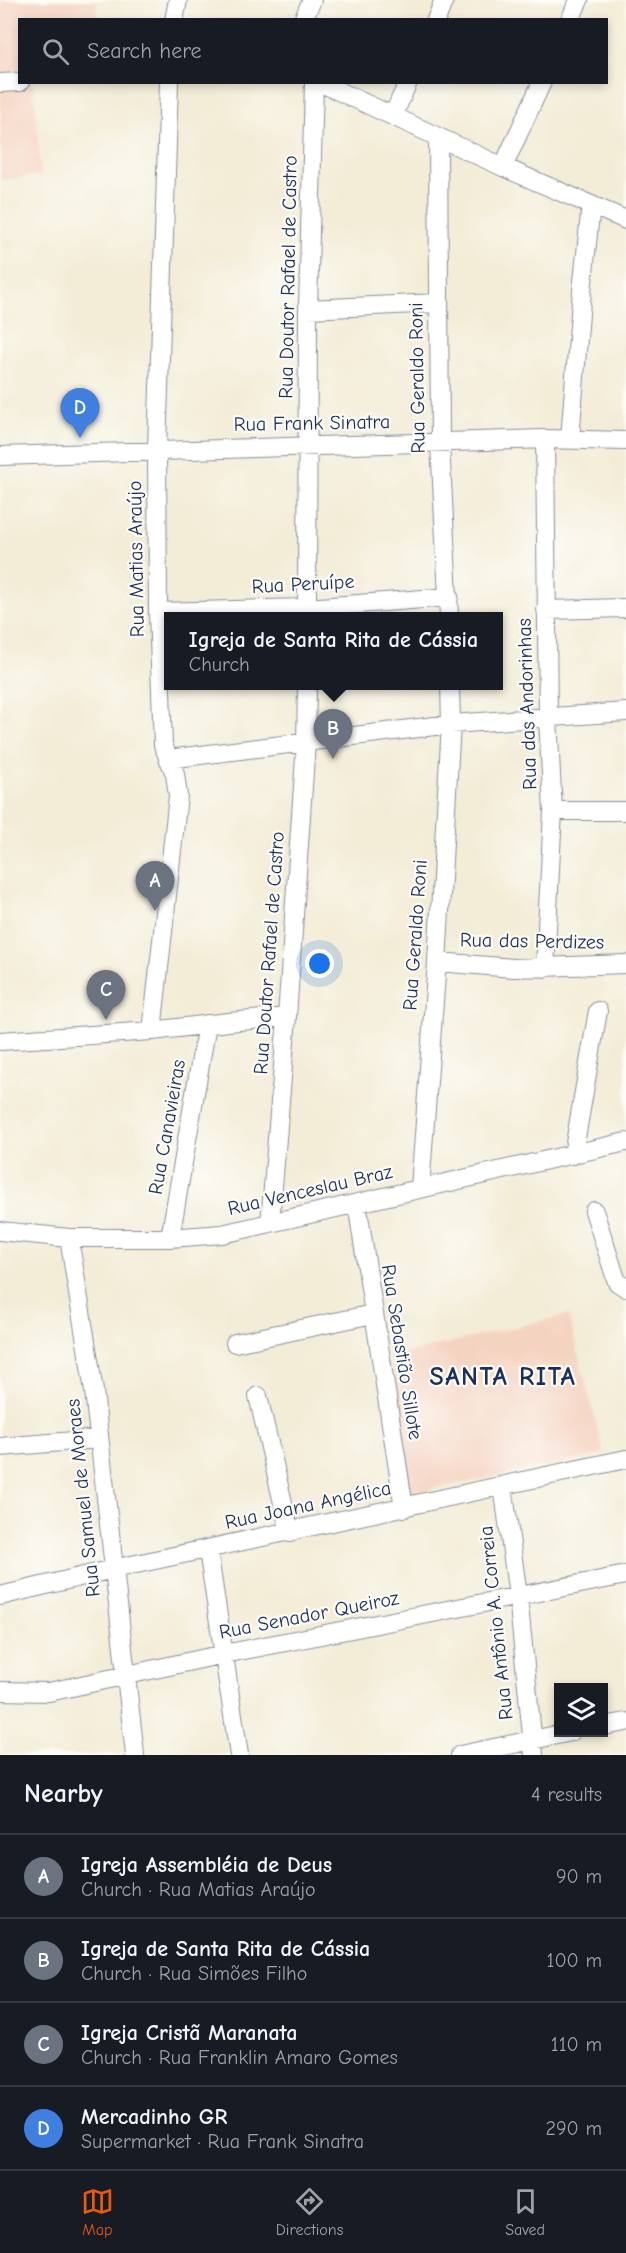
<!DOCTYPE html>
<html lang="en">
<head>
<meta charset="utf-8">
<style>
	body { margin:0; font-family:"Comic Neue",sans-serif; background:#20242c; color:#f1f3f6 }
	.controls { position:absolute; right:18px; bottom:18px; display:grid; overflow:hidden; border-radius:0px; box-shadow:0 3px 9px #0003 }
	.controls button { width:54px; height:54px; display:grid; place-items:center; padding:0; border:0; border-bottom:2px solid #363941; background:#171b24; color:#f1f3f6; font:30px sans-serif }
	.you { position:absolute; left:320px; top:964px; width:21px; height:21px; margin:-15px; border:4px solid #fff; border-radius:50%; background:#1a73e8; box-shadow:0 0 0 9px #1a73e833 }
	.badge { display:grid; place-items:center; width:39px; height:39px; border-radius:50%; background:#ea580c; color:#fff; font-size:20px; font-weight:700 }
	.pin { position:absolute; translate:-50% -50px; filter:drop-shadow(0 2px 3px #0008) }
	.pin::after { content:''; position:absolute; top:32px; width:21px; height:18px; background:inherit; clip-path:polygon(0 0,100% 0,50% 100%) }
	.popup { position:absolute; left:164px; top:612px; width:339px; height:78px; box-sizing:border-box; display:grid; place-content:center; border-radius:0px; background:#171b24; filter:drop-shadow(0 2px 4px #0005); font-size:20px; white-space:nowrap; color:#9ea1a6 }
	.popup b { font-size:22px; color:#f1f3f6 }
	.popup::after { content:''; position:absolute; left:50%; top:100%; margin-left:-12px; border:12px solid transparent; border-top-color:#171b24 }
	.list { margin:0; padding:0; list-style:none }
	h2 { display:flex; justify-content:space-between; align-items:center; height:78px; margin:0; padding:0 24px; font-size:26px }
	h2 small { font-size:20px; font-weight:400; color:#9ea1a6 }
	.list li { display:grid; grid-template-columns:39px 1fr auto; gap:18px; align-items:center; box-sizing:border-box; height:84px; padding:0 24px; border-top:2px solid #363941 }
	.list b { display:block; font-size:22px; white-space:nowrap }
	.list p { margin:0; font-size:20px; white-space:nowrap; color:#9ea1a6 }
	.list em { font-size:20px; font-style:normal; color:#9ea1a6 }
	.icon { flex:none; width:33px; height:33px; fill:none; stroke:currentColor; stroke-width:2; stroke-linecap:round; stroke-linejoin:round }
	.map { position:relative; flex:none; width:626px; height:1755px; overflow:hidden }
	.search { position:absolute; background:#171b24; box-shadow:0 3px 9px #0003; left:18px; right:18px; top:18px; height:66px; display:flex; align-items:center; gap:15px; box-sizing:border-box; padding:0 21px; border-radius:0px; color:#9ea1a6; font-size:22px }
	.sheet { height:414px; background:#171b24 }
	nav { display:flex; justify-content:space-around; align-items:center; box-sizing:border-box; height:84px; border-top:2px solid #363941; background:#171b24; font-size:16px; color:#9ea1a6 }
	nav a { display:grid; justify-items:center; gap:3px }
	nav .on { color:#ea580c }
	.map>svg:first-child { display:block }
	.built { fill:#f5d3c1 }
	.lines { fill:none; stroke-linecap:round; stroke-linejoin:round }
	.minor-casing { stroke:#878e9a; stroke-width:20 }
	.minor { stroke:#fff; stroke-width:18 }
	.labels { text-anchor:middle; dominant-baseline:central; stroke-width:4.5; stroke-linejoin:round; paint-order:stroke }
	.street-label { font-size:20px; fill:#1b2f5e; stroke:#fdfcf7 }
	.district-label { font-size:26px; font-weight:bold; letter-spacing:1.5px; fill:#1b2f5e; stroke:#fdfcf7 }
</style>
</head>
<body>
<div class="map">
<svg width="626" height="1755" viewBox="0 0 626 1755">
	<rect width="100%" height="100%" fill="#fdfcf7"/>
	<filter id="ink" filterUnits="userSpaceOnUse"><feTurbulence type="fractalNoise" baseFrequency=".0167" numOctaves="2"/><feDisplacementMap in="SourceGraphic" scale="12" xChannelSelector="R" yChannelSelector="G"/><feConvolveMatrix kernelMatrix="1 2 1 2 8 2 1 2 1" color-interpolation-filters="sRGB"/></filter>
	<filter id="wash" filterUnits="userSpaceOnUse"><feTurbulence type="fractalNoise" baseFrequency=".008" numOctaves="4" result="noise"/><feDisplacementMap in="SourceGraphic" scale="24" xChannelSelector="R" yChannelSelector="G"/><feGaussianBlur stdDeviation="1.35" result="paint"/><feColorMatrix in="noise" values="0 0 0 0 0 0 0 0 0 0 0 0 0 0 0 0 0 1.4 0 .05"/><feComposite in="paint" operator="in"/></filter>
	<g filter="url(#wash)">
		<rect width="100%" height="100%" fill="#f3ecd6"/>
		<!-- built -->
		<path class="built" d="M0,0h96l2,19 -78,1v62l13,1 8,92 -41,5z
			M568,1315l36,139 -194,40 -20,-137z"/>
	</g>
	<g filter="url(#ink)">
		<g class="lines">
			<defs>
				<path id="minor" d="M174,20l4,-20
					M303,20l9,-20
					M436,20l8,-20
					M570,20l9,-20
					M319,82l184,85 123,53
					M0,83l20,-1
					M393,116l15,-34
					M438,138l2,305 9,173
					M503,167l39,-85
					M308,309l130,-6
					M545,439l3,279 5,93 -8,157
					M570,439l11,-138 10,-96
					M0,456l545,-17 81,2
					M546,610l80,-2
					M158,612l149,-4 142,-11
					M307,616l1,-307 6,-227
					M168,759l283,-35 175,-12
					M553,811h73
					M437,962l77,6 112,-4
					M152,1031l26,-235 -3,-22 -12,-29 -5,-133 -1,-163 12,-367
					M0,1041l152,-10 76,-9 59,-5
					M573,1155l25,-144
					M420,1188l17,-226 14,-238 -1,-38
					M357,1203l47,305
					M594,1211l23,71 9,6
					M270,1223l17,-206 19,-274 1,-57
					M0,1231l69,7h101l52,-4 404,-92
					M69,1238l25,153 41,364
					M170,1238l37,-214
					M235,1343l138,-29
					M258,1396l32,137
					M0,1447l99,-8
					M503,1486l15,110 16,159
					M208,1550l31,205
					M0,1596l113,-27 513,-110
					M0,1691l49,1 175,-38 402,-79
					M604,1726l22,-4
					M460,1755l111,-23"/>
			</defs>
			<!-- minor casing -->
			<use href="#minor" class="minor-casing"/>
			<!-- minor -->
			<use href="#minor" class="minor"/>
		</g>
	</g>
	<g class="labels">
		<!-- street labels -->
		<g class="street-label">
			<text transform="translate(288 277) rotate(-89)">Rua Doutor Rafael de Castro</text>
			<text transform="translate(417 378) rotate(-91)">Rua Geraldo Roni</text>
			<text transform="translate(312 423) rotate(-1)">Rua Frank Sinatra</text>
			<text transform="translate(136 559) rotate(-91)">Rua Matias Araújo</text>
			<text transform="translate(303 584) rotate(-3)">Rua Peruípe</text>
			<text transform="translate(527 704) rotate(-92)">Rua das Andorinhas</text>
			<text transform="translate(415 935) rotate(-86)">Rua Geraldo Roni</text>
			<text transform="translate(532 941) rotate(1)">Rua das Perdizes</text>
			<text transform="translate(269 953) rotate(-86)">Rua Doutor Rafael de Castro</text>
			<text transform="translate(167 1127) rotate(-80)">Rua Canavieiras</text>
			<text transform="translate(310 1190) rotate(-13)">Rua Venceslau Braz</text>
			<text transform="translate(402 1352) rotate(81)">Rua Sebastião Sillote</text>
			<text transform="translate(83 1498) rotate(-96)">Rua Samuel de Moraes</text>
			<text transform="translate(308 1505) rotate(-12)">Rua Joana Angélica</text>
			<text transform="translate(309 1615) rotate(-11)">Rua Senador Queiroz</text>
			<text transform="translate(496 1623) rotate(-96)">Rua Antônio A. Correia</text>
		</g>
		<!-- district labels -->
		<g class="district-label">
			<text x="503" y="1377">SANTA RITA</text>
		</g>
	</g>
</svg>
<div class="controls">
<button><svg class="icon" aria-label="layers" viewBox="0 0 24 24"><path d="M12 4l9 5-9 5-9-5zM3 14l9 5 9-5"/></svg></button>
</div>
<div class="you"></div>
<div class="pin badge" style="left:155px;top:911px;background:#6b7280">A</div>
<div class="pin badge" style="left:333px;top:759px;background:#6b7280">B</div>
<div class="popup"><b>Igreja de Santa Rita de Cássia</b>Church</div>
<div class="pin badge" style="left:106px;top:1020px;background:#6b7280">C</div>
<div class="pin badge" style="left:80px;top:438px;background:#3f7fe0">D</div>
<div class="search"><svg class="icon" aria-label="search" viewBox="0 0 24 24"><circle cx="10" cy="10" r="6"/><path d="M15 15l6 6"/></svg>Search here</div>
</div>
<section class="sheet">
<h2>Nearby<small>4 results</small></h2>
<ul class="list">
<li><span class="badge" style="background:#6b7280">A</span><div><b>Igreja Assembléia de Deus</b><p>Church · Rua Matias Araújo</p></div><em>90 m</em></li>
<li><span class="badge" style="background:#6b7280">B</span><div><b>Igreja de Santa Rita de Cássia</b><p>Church · Rua Simões Filho</p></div><em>100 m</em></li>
<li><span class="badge" style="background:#6b7280">C</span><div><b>Igreja Cristã Maranata</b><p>Church · Rua Franklin Amaro Gomes</p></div><em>110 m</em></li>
<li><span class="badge" style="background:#3f7fe0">D</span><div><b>Mercadinho GR</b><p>Supermarket · Rua Frank Sinatra</p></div><em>290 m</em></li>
</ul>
</section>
<nav>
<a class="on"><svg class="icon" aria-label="map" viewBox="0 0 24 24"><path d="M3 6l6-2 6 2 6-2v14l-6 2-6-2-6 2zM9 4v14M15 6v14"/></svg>Map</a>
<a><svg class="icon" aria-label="directions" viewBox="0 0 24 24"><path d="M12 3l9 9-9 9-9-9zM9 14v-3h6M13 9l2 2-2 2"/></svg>Directions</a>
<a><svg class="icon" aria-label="saved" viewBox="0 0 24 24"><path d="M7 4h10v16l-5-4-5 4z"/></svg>Saved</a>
</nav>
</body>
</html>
